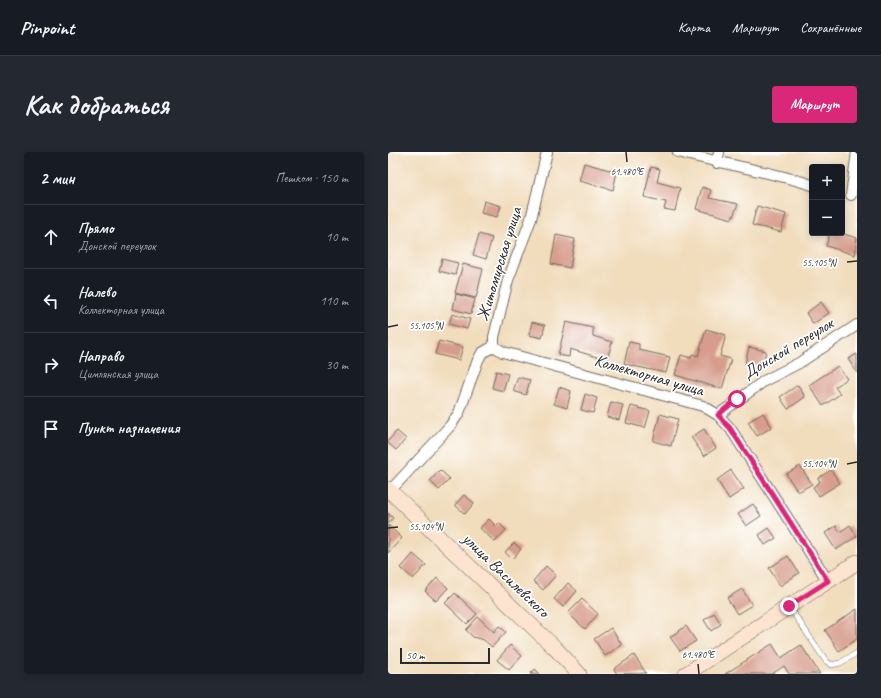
<!DOCTYPE html>
<html lang="ru">
<head>
<meta charset="utf-8">
<style>
	body { margin:0; font-family:Caveat,sans-serif; background:#242831; color:#f1f3f6 }
	.controls { position:absolute; right:12px; top:12px; display:grid; overflow:hidden; border-radius:4px; box-shadow:0 2px 10px #0003 }
	.controls button { width:36px; height:36px; display:grid; place-items:center; padding:0; border:0; border-bottom:1px solid #363941; background:#171b24; color:#f1f3f6; font:20px sans-serif }
	.scale { position:absolute; left:12px; bottom:10px; width:90px; box-sizing:border-box; padding-left:4px; border:2px solid #2b2b2b; border-top:0; font-size:11px; line-height:14px; white-space:nowrap; color:#2b2b2b; -webkit-text-stroke:3px #fff; paint-order:stroke }
	.stop { position:absolute; width:12px; height:12px; margin:-9px; border:3px solid #db2777; border-radius:50%; background:#fff }
	.stop.end { background:#db2777; border-color:#fff; box-shadow:0 1px 4px #0008 }
	.list { margin:0; padding:0; list-style:none }
	h2 { display:flex; justify-content:space-between; align-items:center; height:52px; margin:0; padding:0 16px; font-size:17px }
	h2 small { font-size:13px; font-weight:400; color:#9ea1a6 }
	.list li { display:grid; grid-template-columns:26px 1fr auto; gap:12px; align-items:center; box-sizing:border-box; height:64px; padding:0 16px; border-top:1px solid #363941 }
	.list b { display:block; font-size:15px; white-space:nowrap }
	.list p { margin:0; font-size:13px; white-space:nowrap; color:#9ea1a6 }
	.list em { font-size:13px; font-style:normal; color:#9ea1a6 }
	.icon { flex:none; width:22px; height:22px; fill:none; stroke:currentColor; stroke-width:2; stroke-linecap:round; stroke-linejoin:round }
	.map { position:relative; flex:none; width:469px; height:522px; overflow:hidden; border-radius:4px }
	header { display:flex; align-items:center; gap:24px; box-sizing:border-box; height:56px; padding:0 20px; background:#171b24; border-bottom:1px solid #363941 }
	header strong { font-size:19px }
	nav { display:flex; gap:22px; margin-inline-start:auto; font-size:14px }
	.intro { display:flex; align-items:center; justify-content:space-between; box-sizing:border-box; height:96px; padding:0 24px }
	h1 { margin:0; font-size:28px }
	.button { padding:10px 18px; border-radius:4px; background:#db2777; color:#fff; font-size:14px; font-weight:700 }
	main { display:flex; gap:24px; padding:0 24px }
	aside { flex:1; background:#171b24; border-radius:4px; box-shadow:0 2px 10px #0003 }
	.map>svg:first-child { display:block }
	.building { fill:#d79c8c }
	.lines { fill:none; stroke-linecap:round; stroke-linejoin:round }
	.lane-casing { stroke:#70695d; stroke-width:6 }
	.street-casing { stroke:#70695d; stroke-width:12 }
	.secondary-casing { stroke:#70695d; stroke-width:16 }
	.lane { stroke:#fff; stroke-width:5 }
	.street { stroke:#fff; stroke-width:10 }
	.secondary { stroke:#fde4d0; stroke-width:15 }
	.route { stroke:#db2777; stroke-width:5 }
	.ticks { fill:none; stroke:#2b2b2b; stroke-width:1.5 }
	.labels { text-anchor:middle; dominant-baseline:central; stroke-width:3.5; stroke-linejoin:round; paint-order:stroke }
	.street-label { font-size:17px; fill:#2b2b2b; stroke:#fff }
	.ticks-label { font-size:10px; text-anchor:middle; fill:#2b2b2b; stroke:#fff; stroke-width:3.5; stroke-linejoin:round; paint-order:stroke }
</style>
</head>
<body>
<header>
<strong>Pinpoint</strong>
<nav><a>Карта</a><a>Маршрут</a><a>Сохранённые</a></nav>
</header>
<div class="intro"><h1>Как добраться</h1><a class="button">Маршрут</a></div>
<main>
<aside>
<h2>2 мин<small>Пешком · 150 m</small></h2>
<ul class="list">
<li><svg class="icon" aria-label="ahead" viewBox="0 0 24 24"><path d="M12 20V5M6 11l6-6 6 6"/></svg><div><b>Прямо</b><p>Донской переулок</p></div><em>10 m</em></li>
<li><svg class="icon" aria-label="left" viewBox="0 0 24 24"><path d="M17 20v-9H6M10 6l-5 5 5 5"/></svg><div><b>Налево</b><p>Коллекторная улица</p></div><em>110 m</em></li>
<li><svg class="icon" aria-label="right" viewBox="0 0 24 24"><path d="M7 20v-9h11M14 6l5 5-5 5"/></svg><div><b>Направо</b><p>Цимлянская улица</p></div><em>30 m</em></li>
<li><svg class="icon" aria-label="arrive" viewBox="0 0 24 24"><path d="M6 21V4h12l-3 4 3 4H6"/></svg><div><b>Пункт назначения</b></div></li>
</ul>
</aside>
<div class="map">
<svg width="469" height="522" viewBox="0 0 469 522">
	<rect width="100%" height="100%" fill="#fff"/>
	<filter id="ink" filterUnits="userSpaceOnUse"><feTurbulence type="fractalNoise" baseFrequency=".025" numOctaves="2"/><feDisplacementMap in="SourceGraphic" scale="8" xChannelSelector="R" yChannelSelector="G"/><feConvolveMatrix kernelMatrix="1 2 1 2 8 2 1 2 1" color-interpolation-filters="sRGB"/></filter>
	<filter id="wash" filterUnits="userSpaceOnUse"><feTurbulence type="fractalNoise" baseFrequency=".012" numOctaves="4" result="noise"/><feDisplacementMap in="SourceGraphic" scale="16" xChannelSelector="R" yChannelSelector="G"/><feGaussianBlur stdDeviation="0.9" result="paint"/><feColorMatrix in="noise" values="0 0 0 0 0 0 0 0 0 0 0 0 0 0 0 0 0 1.4 0 .05"/><feComposite in="paint" operator="in"/></filter>
	<g filter="url(#wash)">
		<rect width="100%" height="100%" fill="#f1dcbb"/>
		<g id="blocks">
			<!-- building -->
			<path class="building" d="M196,11l33,9 -4,18 -34,-9z
				M263,15l9,2 -3,13 23,6 -5,23 -11,-2 2,-7 -22,-5z
				M314,35l9,3 -2,8 29,6 -6,15 -36,-10z
				M96,49l17,5 -4,11 -16,-4z
				M369,54l29,8 -5,18 -29,-7z
				M442,81h10l17,5 -2,17 -29,-9z
				M91,82l13,4 -6,21 -13,-4z
				M168,83l19,4 -5,29 -19,-4z
				M54,107l16,4 -3,12 -16,-4z
				M75,112l20,5 -7,29 -21,-5z
				M68,142l19,5 -4,15 -18,-5z
				M433,150l8,11 -16,11 -7,-11z
				M64,162l18,5 -3,10 -18,-5z
				M144,170l13,3 -3,13 -13,-3z
				M178,170l27,6v8l19,6 -5,18 -37,-11 -1,8 -11,-2z
				M318,177l20,6 -6,21 11,3 -9,30 -47,-14 6,-20 10,3 1,-4 6,2z
				M51,189l24,6 -4,13 -24,-6z
				M241,190l10,2v6l31,7 -4,16 -42,-9z
				M361,195l17,4 -4,17 -17,-4z
				M469,202v19l-9,-14z
				M450,214l9,13 -12,8 5,7 -17,12 -14,-21z
				M108,219l12,3 -5,17 -11,-3z
				M130,225l12,3 -4,15 -13,-4z
				M410,233l7,12 -17,12 -8,-12z
				M171,235l12,4 -4,17 -13,-4z
				M197,242l12,4 -4,15 -12,-3z
				M223,250l12,3 -4,15 -12,-3z
				M243,254l19,5 -5,17 -19,-5z
				M375,261l9,14 -15,9 -9,-14z
				M272,262l18,5 -7,27 -18,-5z
				M316,277l12,19 -12,8 -13,-19z
				M9,279l9,8 -10,11 -8,-7v-2z
				M412,314l12,18 -14,8 -12,-18z
				M52,318l10,9 -11,11 -9,-9z
				M343,318l13,19 -15,10 -12,-19z
				M443,318l9,13 -21,13 -6,-9 7,-5 -2,-4z
				M76,343l10,8 -9,11 -10,-9z
				M365,352l8,12 -15,10 -8,-12z
				M0,361l5,5 -5,6z
				M101,367l7,7 3,-3 7,7 -11,12 -15,-14z
				M0,373l14,13 -14,15z
				M462,373l7,11 -21,14 -11,-17 11,-7 4,6z
				M381,376l7,10 -11,7 -6,-10z
				M126,391l7,6 -9,10 -7,-7z
				M25,402l13,11 -13,14 -12,-11z
				M400,404l11,17 -19,13 -11,-18z
				M158,414l10,9 -13,15 -10,-9z
				M49,426l11,10 -12,13 -11,-10z
				M180,431l9,8 -14,16 -9,-8z
				M354,437l10,16 -15,9 -10,-16z
				M67,441l22,21 -10,10 -22,-21z
				M194,447l16,15 -13,15 -17,-16z
				M469,457v30l-18,12 -14,-21z
				M326,461l7,11 -10,7 -7,-11z
				M90,465l16,15 5,-6 7,6 -14,15 -8,-7 -11,-3 -7,-7z
				M298,474l10,15 -16,10 -10,-14z
				M223,476l11,17 -17,11 -11,-17z
				M384,492l9,14 20,-13 19,29h-31l-5,-8 -12,8h-47z
				M122,493l12,11 -13,14 -12,-10z
				M246,503l12,18 -29,1 -3,-5z
				M147,517l5,5h-10z"/>
		</g>
	</g>
	<g filter="url(#ink)">
		<use href="#blocks" fill-opacity="0" stroke="#70695d" stroke-width="1"/>
		<g class="lines">
			<defs>
				<path id="lane" d="M402,456l36,53 6,4 8,-2 17,-10"/>
				<path id="street" d="M290,0c45,12 90,19 134,33
					M329,11l2,-11
					M463,43l6,-43
					M106,194l9,6 200,54 15,9 12,13 98,153
					M330,263l46,-34 35,-18 58,-38
					M0,341l62,-67 9,-13 19,-53 4,-7 12,-7v-9l14,-57 23,-61 16,-67"/>
				<path id="secondary" d="M0,337l167,159 24,26
					M298,522l171,-112"/>
			</defs>
			<!-- lane casing -->
			<use href="#lane" class="lane-casing"/>
			<!-- street casing -->
			<use href="#street" class="street-casing"/>
			<!-- secondary casing -->
			<use href="#secondary" class="secondary-casing"/>
			<!-- lane -->
			<use href="#lane" class="lane"/>
			<!-- street -->
			<use href="#street" class="street"/>
			<!-- secondary -->
			<use href="#secondary" class="secondary"/>
		</g>
	</g>
	<g class="lines" filter="url(#ink)">
		<!-- route -->
		<path class="route" d="M349,247l-19,16 12,13 98,153 -39,25"/>
	</g>
	<!-- ticks -->
	<path class="ticks" d="M238,0l1,10M459,110l10,-1M0,175l10,-2M459,312l10,-2M0,376l10,-1M310,512l1,10"/>
	<g class="labels">
		<!-- street labels -->
		<g class="street-label">
			<text transform="translate(111 112) rotate(-73)">Житомирская улица</text>
			<text transform="translate(400 196) rotate(-31)">Донской переулок</text>
			<text transform="translate(261 223) rotate(16)">Коллекторная улица</text>
			<text transform="translate(118 423) rotate(44)">улица Василевского</text>
		</g>
	</g>
	<g class="ticks-label">
		<text x="239" y="23">61.480°E</text>
		<text x="431" y="114">55.105°N</text>
		<text x="38" y="177">55.105°N</text>
		<text x="431" y="315">55.104°N</text>
		<text x="38" y="378">55.104°N</text>
		<text x="310" y="506">61.480°E</text>
	</g>
</svg>
<div class="controls">
<button>+</button>
<button>−</button>
</div>
<div class="scale">50 m</div>
<div class="stop" style="left:349px;top:247px"></div>
<div class="stop end" style="left:401px;top:454px"></div>
</div>
</main>
</body>
</html>
